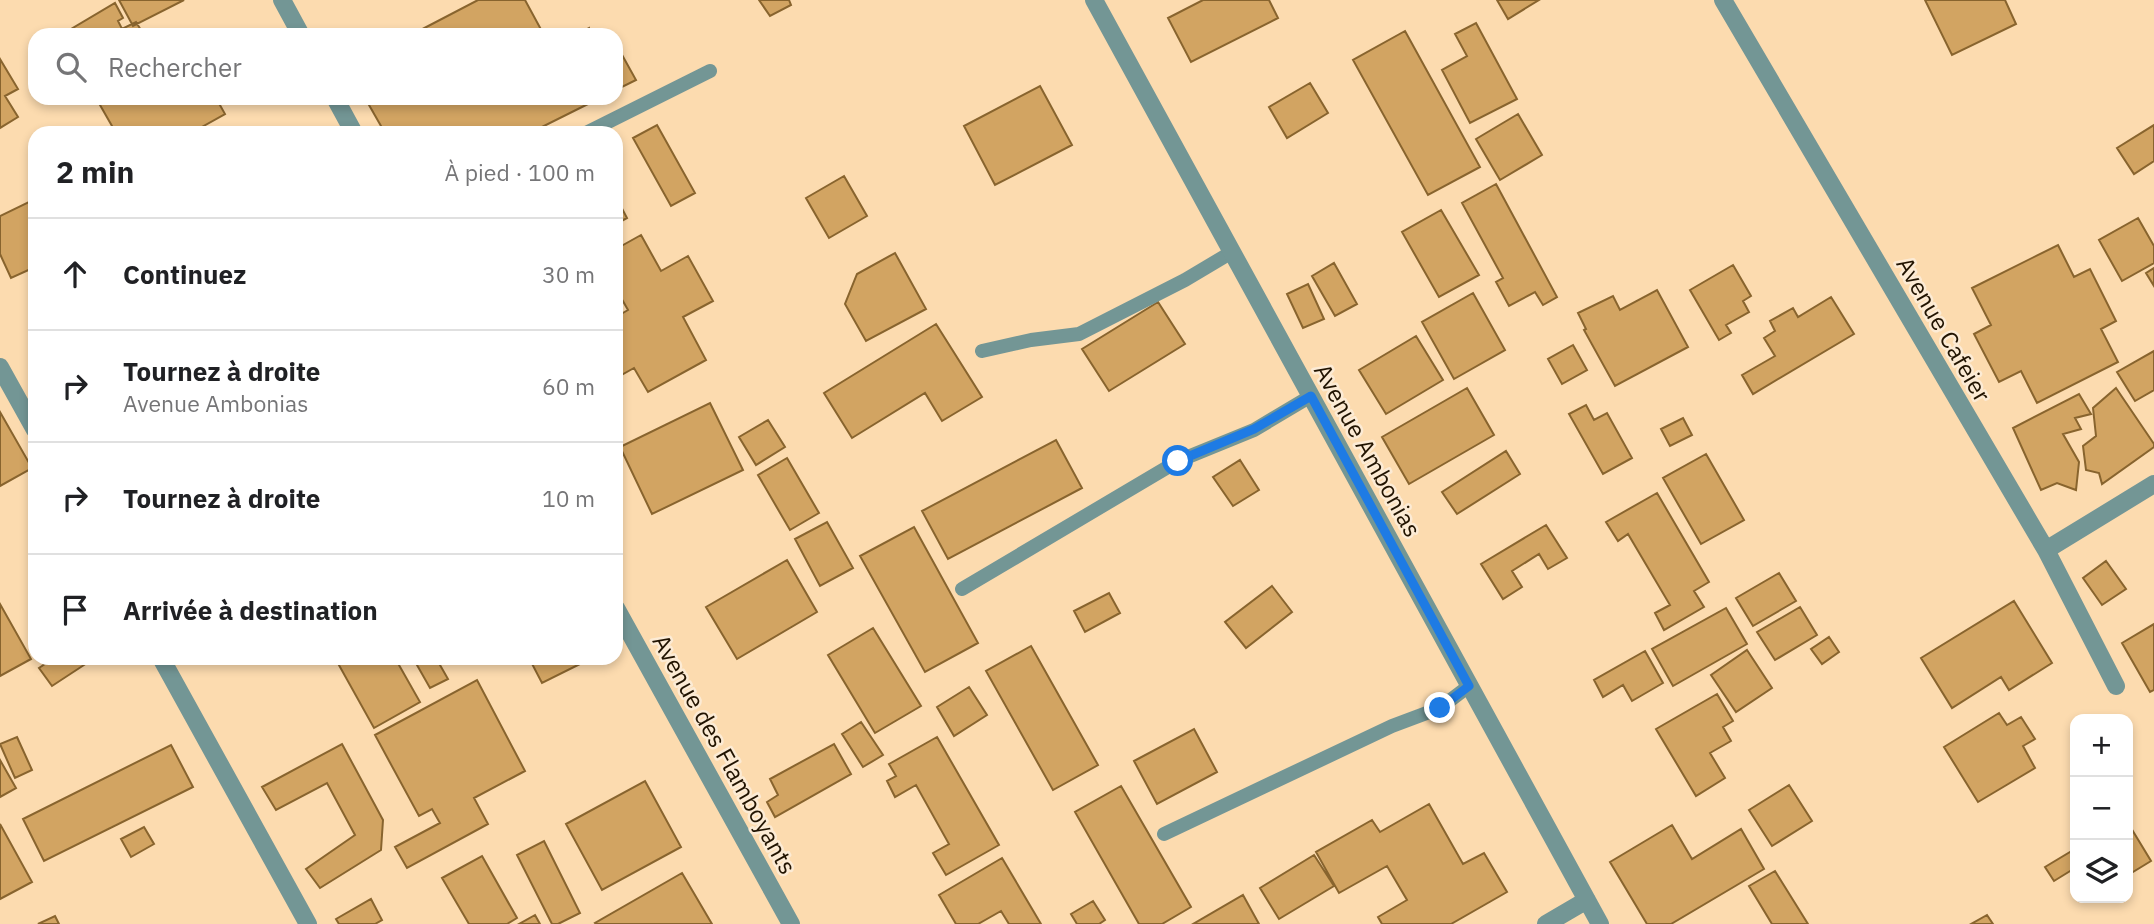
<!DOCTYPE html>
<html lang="fr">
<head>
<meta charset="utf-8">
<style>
	body { margin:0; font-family:"IBM Plex Sans",sans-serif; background:#f6f6f6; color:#202124 }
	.controls { position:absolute; right:21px; bottom:21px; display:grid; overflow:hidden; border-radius:14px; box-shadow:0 4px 10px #0003 }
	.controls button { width:63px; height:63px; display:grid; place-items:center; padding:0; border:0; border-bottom:2px solid #e0e0e0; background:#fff; color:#202124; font:35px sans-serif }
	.stop { position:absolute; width:21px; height:21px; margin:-16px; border:5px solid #1e7be4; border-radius:50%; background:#fff }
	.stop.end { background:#1e7be4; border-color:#fff; box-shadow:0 2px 7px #0008 }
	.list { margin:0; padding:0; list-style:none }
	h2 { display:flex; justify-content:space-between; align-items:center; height:91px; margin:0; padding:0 28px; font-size:30px }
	h2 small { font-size:23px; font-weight:400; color:#757577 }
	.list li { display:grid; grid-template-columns:46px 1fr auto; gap:21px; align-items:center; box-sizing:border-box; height:112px; padding:0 28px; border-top:2px solid #e0e0e0 }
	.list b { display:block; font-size:26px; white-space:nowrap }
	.list p { margin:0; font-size:23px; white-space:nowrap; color:#757577 }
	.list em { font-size:23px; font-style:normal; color:#757577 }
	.icon { flex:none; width:38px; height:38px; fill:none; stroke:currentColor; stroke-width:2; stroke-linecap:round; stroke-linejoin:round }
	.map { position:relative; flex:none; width:2154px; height:924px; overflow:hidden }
	.search { position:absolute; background:#fff; box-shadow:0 4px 10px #0003; left:28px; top:28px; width:595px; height:77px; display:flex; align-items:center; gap:18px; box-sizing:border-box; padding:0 24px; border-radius:21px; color:#757577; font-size:26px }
	.panel { position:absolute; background:#fff; box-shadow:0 4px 10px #0003; left:28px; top:126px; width:595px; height:539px; border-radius:21px }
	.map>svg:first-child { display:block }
	.building { fill:#d2a462; stroke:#88642e; stroke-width:2 }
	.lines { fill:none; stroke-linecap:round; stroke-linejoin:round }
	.lane { stroke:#739695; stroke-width:14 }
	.street { stroke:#739695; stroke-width:18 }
	.route { stroke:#1e7be4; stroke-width:9 }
	.labels { text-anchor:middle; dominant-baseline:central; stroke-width:5; stroke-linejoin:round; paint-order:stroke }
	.street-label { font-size:24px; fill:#211300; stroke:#fcebd5 }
</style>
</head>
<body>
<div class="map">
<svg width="2154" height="924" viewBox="0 0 2154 924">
	<rect width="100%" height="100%" fill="#fcdbaf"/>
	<!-- building -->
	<path class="building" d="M119,0h65l-51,26z
		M478,0h47l19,35h-133z
		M759,0h30l2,5 -21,11z
		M1203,0h66l9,18 -87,44 -23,-44z
		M1497,0h42l-31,19z
		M1925,0h80l11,24 -64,31z
		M115,3l8,15 -5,3 4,8 14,-7 8,13h-83z
		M1476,23l41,76 -47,24 -28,-53 25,-14 -12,-22z
		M589,28l1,7h-14z
		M1405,31l75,136 -52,28 -75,-135z
		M616,44l20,36 -20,10z
		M0,59l18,30 -13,7 13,21 -18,11z
		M1310,83l18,30 -41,25 -18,-31z
		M1040,86l32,59 -77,40 -31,-59z
		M96,98h120l9,16 -34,19h-75z
		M365,98h235l-70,35h-145z
		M1518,114l24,41 -42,25 -24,-41z
		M657,125l38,68 -24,13 -38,-68z
		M2154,125v36l-20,13 -17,-26z
		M844,176l23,40 -38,22 -23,-40z
		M1496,184l61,113 -14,8 -8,-13 -26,14 -13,-24 7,-4 -41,-75z
		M616,197l11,21 -11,6z
		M35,199v68l-24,11 -11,-24v-38z
		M1441,210l38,65 -40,22 -37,-65z
		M2138,218l16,28v17l-32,18 -23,-41z
		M641,235l20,36 27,-15 25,45 -30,16 23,43 -58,32 -14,-24 -18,10v-61l12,-7 -12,-21v-40z
		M2058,245l16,32 16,-8 26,52 -15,8 17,33 -81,41 -16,-32 -22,11 -25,-48 17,-9 -19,-37z
		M895,253l31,56 -60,32 -21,-37 12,-30z
		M1334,263l23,41 -22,12 -23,-40z
		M1733,265l18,31 -8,5 6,11 -23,13 5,8 -12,7 -29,-50z
		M2154,268v18l-8,-13z
		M1308,284l16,35 -21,9 -16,-34z
		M1657,290l31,57 -73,39 -31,-56 2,-1 -8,-16 35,-17 7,14z
		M1473,293l32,57 -51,29 -32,-57z
		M1831,297l23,37 -101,60 -11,-19 33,-19 -11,-18 11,-7 -5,-10 23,-13 5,9z
		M1158,302l27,42 -76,47 -27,-42z
		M936,324l46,73 -40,24 -17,-28 -73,45 -28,-45z
		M1416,336l27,44 -57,34 -27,-44z
		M1573,345l14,25 -25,14 -14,-25z
		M2154,351v39l-19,11 -18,-29z
		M1467,388l27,47 -85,49 -27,-47z
		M2116,388l38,56v3l-52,37 -3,-11 -13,-3 -3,-24 13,-10 -3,-28z
		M2079,394l12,20 -16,4 6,11 -18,5 16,28 -3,28 -19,-7 -16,7 -28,-62z
		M710,403l33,67 -91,44 -32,-67z
		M1586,405l8,15 13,-7 25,45 -29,16 -34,-60z
		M0,412l32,56 -32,18z
		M1683,418l9,17 -22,11 -9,-17z
		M768,420l17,27 -29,18 -17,-28z
		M1056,440l26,48 -134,71 -26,-48z
		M1506,451l14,23 -63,40 -15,-22z
		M1706,454l38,66 -43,24 -38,-66z
		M787,458l32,55 -29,17 -32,-55z
		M1240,460l19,30 -26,16 -20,-29z
		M1657,493l52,89 -15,9 10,16 -40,23 -9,-17 15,-8 -42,-71 -10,7 -12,-19z
		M827,522l26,46 -33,18 -25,-47z
		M1546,525l21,33 -19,11 -9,-15 -27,17 10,16 -19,12 -22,-35z
		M914,527l64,116 -53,29 -65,-116z
		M787,560l30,52 -80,47 -31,-52z
		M2106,561l20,28 -24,16 -19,-27z
		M1779,573l17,28 -43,25 -17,-28z
		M1272,586l20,26 -46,36 -21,-26z
		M1109,593l11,20 -35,19 -11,-21z
		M2014,601l38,62 -43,27 -8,-13 -49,31 -31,-50z
		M0,604l31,55 -31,17z
		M1800,607l17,28 -42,25 -18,-28z
		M1726,608l21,36 -74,42 -21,-37z
		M2154,624v66l-4,2 -28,-49z
		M873,628l48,78 -46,27 -47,-78z
		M1829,637l10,15 -17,12 -11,-15z
		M1031,646l67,119 -45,25 -67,-119z
		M1747,650l25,38 -36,24 -25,-37z
		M1645,651l18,32 -31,18 -9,-16 -20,12 -9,-17z
		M54,658h30l3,5 -35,23 -13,-18z
		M335,658h60l25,44 -46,26z
		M413,658h23l12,21 -18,9z
		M529,658h63l-50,25z
		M477,680l48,91 -51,27 14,26 -81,44 -12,-21 45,-24 -8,-14 -13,7 -44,-81z
		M969,687l18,28 -33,21 -17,-29z
		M1717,694l16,27 -10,6 8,14 -21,12 15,25 -29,18 -40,-67z
		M1999,713l8,12 14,-8 14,22 -12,7 12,22 -57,34 -34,-55z
		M861,722l22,33 -20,12 -21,-33z
		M1194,729l23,43 -60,32 -23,-43z
		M17,737l15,33 -17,8 -15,-34z
		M937,737l62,108 -53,30 -13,-22 16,-9 -33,-59 -21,12 -8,-16 9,-5 -7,-12z
		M342,744l41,76 -2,30 -61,38 -14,-19 49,-34 -28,-52 -51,27 -14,-23z
		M834,744l17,30 -76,43 -8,-15 11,-7 -8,-16z
		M171,745l22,42 -149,74 -21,-42z
		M0,760l16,28 -16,9z
		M645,781l36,66 -79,43 -36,-66z
		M1789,785l23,36 -40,25 -23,-36z
		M1121,786l70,121 -29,17h-23l-64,-112z
		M1429,804l34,60 21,-11 23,39 -56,32h-69l-4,-7 29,-17 -20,-34 -48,27 -23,-41 56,-32 8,12z
		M2128,823l23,38 -23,14z
		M0,824l32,58 -32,17z
		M1672,825l20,34 49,-30 23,40 -93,55h-24l-37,-62z
		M144,827l10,17 -23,13 -10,-18z
		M544,841l36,72 -22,11h-6l-35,-69z
		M2075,849v19l-21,13 -9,-14z
		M1314,855l20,31 -55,33 -19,-31z
		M482,856l35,62 -10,6h-38l-27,-46z
		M1002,858l39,66h-32l-8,-13 -23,13h-22l-17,-29z
		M1775,871l33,53h-36l-23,-38z
		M682,873l30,51h-116l-1,-1z
		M1243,895l16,29h-66z
		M371,899l11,21 -7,4h-36l-3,-5z
		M1093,901l12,19 -6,4h-22l-6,-10z
		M535,915l5,9h-21z
		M1987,915l6,9h-22z
		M55,916l4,8h-21z"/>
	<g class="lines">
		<!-- lane -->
		<path class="lane" d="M586,133l124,-62
			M982,351l49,-11 48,-6 106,-54 47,-28
			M962,589l216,-128 76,-31 57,-34
			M1164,834l228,-108 48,-18 29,-22"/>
		<!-- street -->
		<path class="street" d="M282,0l19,35
			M1094,0l506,924
			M1723,0l323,550 70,136
			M335,98l19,35
			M0,367l35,63
			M2046,550l108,-66
			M616,608l175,316
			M161,658l147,266
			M1546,924l41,-24"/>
	</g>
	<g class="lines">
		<!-- route -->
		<path class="route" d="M1178,461l76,-32 57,-33 158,290 -29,22"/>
	</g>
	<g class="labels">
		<!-- street labels -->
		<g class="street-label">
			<text transform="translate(1944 329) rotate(60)">Avenue Cafeier</text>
			<text transform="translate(1368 450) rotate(61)">Avenue Ambonias</text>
			<text transform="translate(725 754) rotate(61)">Avenue des Flamboyants</text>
		</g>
	</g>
</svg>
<div class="controls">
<button>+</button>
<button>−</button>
<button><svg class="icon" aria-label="layers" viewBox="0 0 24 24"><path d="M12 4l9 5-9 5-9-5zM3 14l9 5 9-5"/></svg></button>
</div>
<div class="stop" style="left:1178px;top:461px"></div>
<div class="stop end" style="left:1440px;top:708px"></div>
<div class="search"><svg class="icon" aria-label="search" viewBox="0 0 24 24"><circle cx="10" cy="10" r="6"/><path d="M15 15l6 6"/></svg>Rechercher</div>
<section class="panel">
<h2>2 min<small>À pied · 100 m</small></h2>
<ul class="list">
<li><svg class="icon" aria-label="ahead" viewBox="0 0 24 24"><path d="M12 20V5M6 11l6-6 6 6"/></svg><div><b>Continuez</b></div><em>30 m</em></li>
<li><svg class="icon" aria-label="right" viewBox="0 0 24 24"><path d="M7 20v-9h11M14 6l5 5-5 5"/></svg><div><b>Tournez à droite</b><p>Avenue Ambonias</p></div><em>60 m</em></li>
<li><svg class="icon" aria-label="right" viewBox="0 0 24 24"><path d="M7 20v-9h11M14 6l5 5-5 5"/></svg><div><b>Tournez à droite</b></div><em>10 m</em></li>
<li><svg class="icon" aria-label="arrive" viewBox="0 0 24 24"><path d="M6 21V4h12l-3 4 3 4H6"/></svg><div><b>Arrivée à destination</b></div></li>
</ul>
</section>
</div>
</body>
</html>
